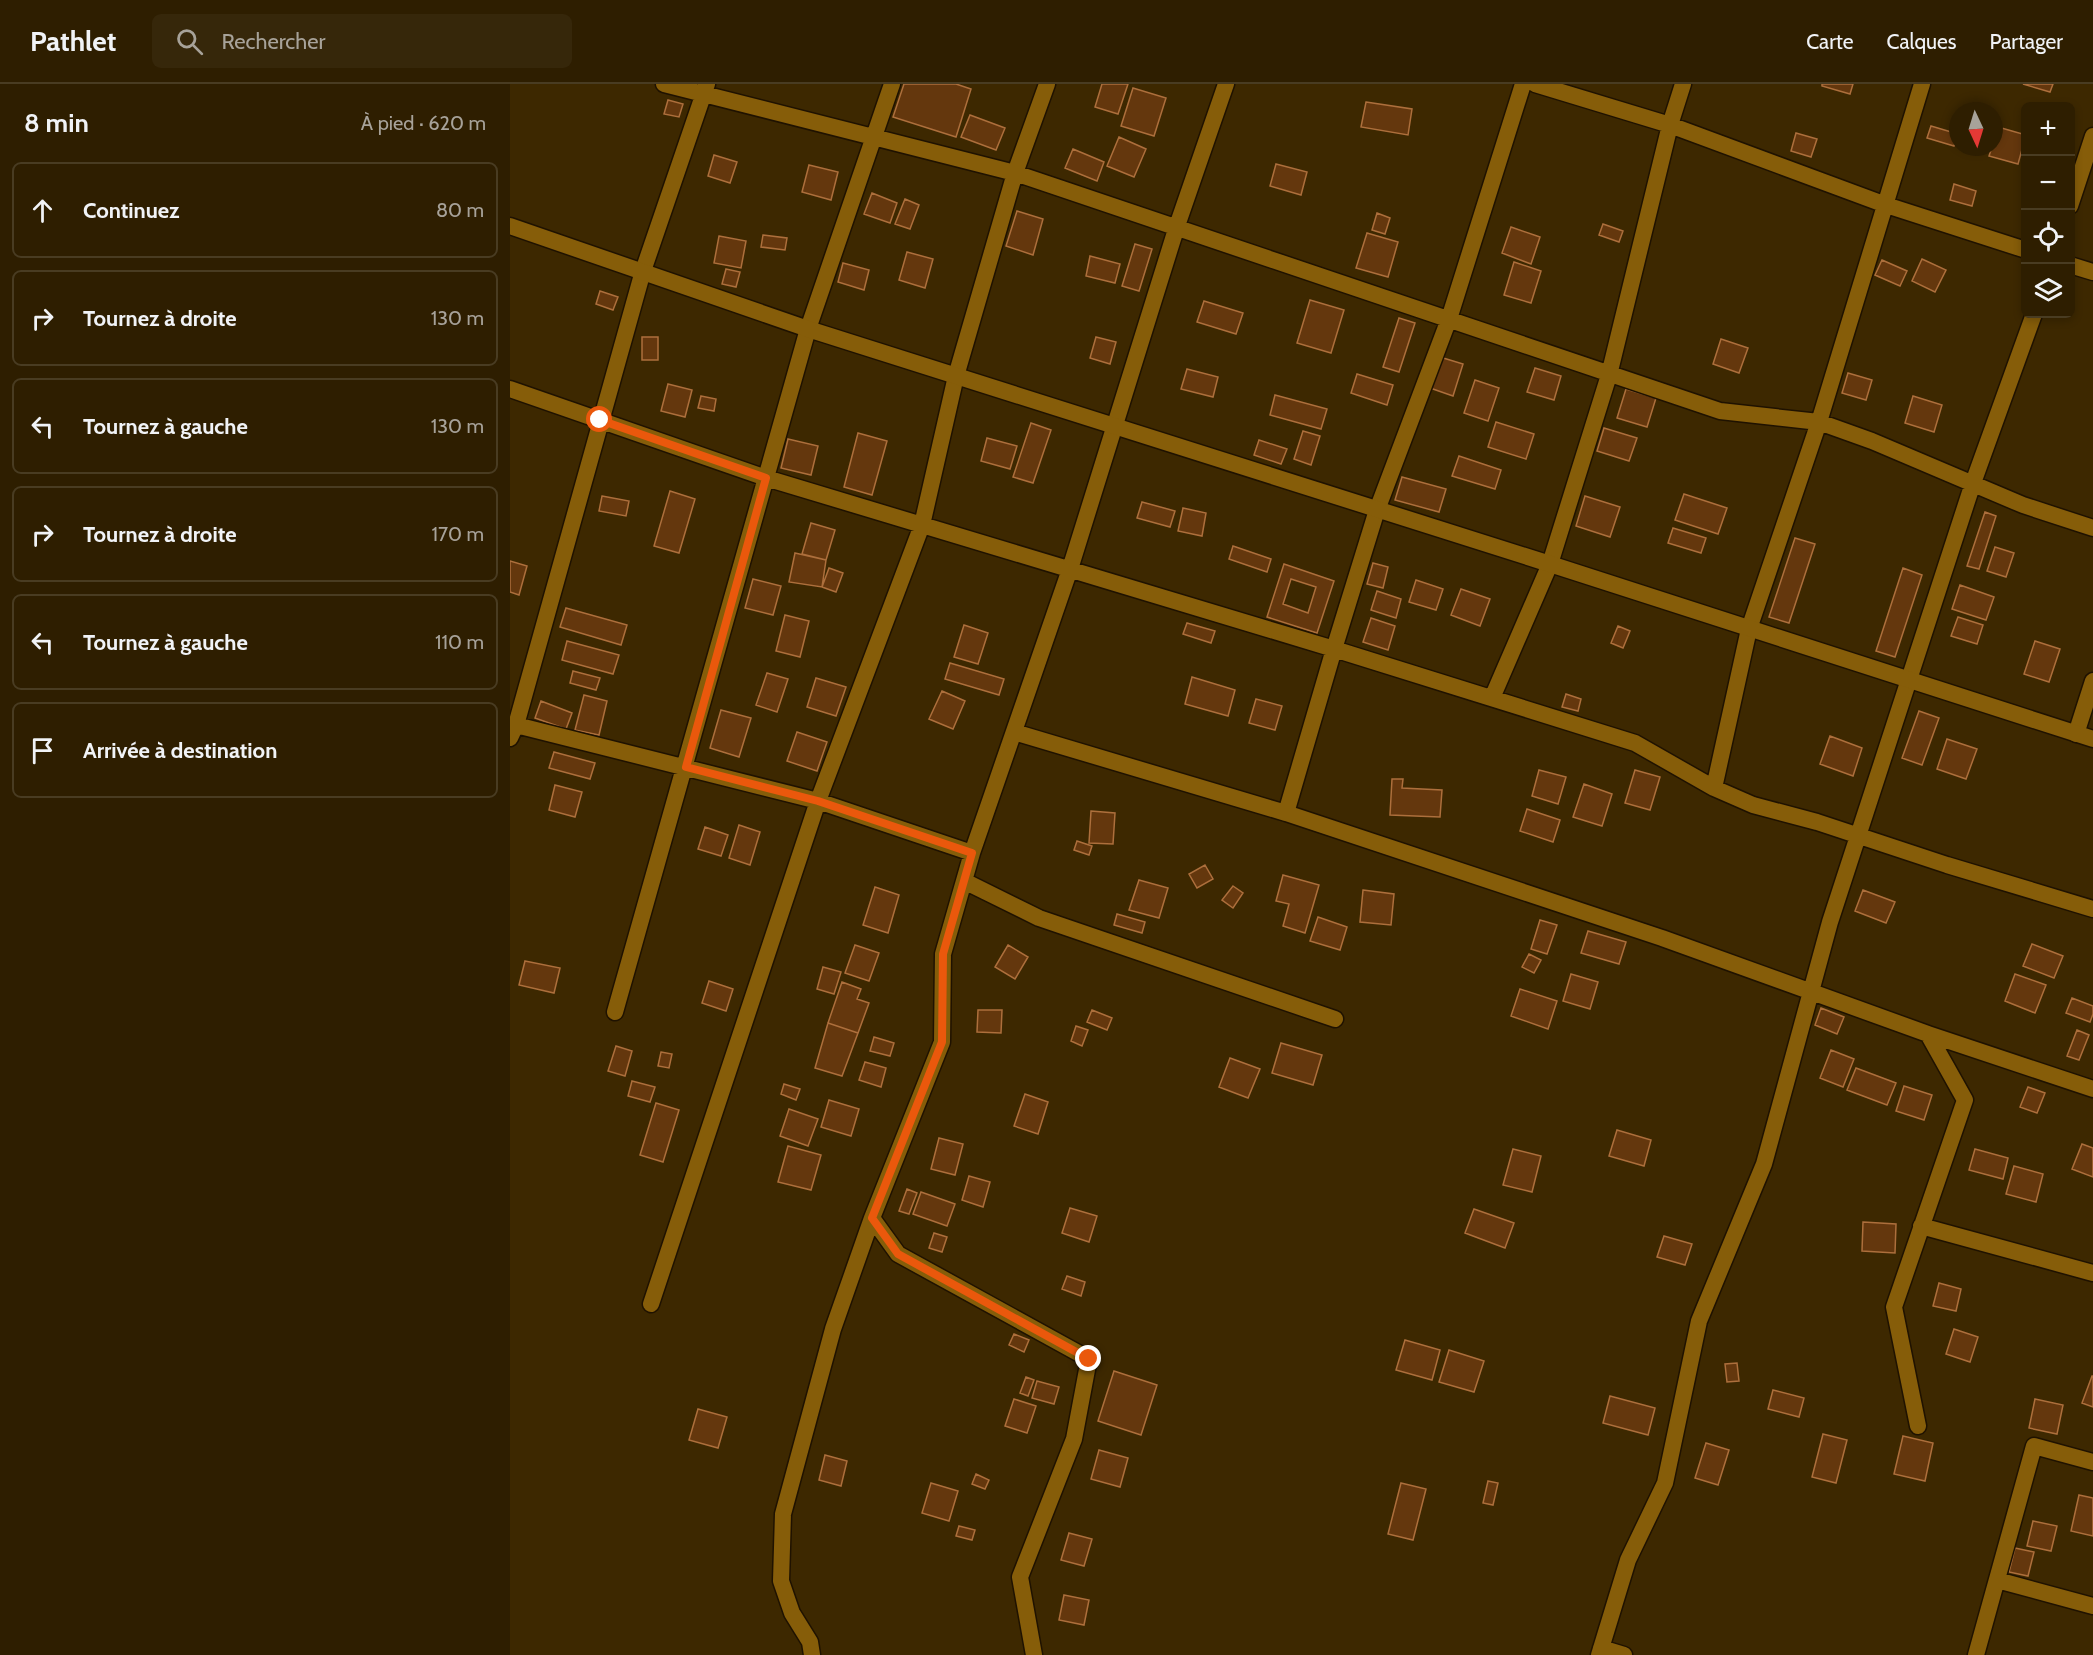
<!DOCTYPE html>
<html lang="fr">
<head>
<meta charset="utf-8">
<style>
	body { margin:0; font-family:Cabin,sans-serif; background:#36270a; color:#f1f3f6 }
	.controls { position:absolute; right:18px; top:18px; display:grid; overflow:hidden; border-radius:9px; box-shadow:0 3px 9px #0003 }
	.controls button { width:54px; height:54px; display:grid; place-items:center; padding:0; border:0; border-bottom:2px solid #493c22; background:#2e1e00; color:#f1f3f6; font:30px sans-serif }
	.compass { position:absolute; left:1439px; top:18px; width:54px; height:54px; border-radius:50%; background:#2e1e00; box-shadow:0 3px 9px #0003; rotate:176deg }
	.stop { position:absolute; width:18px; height:18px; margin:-14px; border:4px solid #ea580c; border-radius:50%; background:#fff }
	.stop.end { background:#ea580c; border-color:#fff; box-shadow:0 2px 6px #0008 }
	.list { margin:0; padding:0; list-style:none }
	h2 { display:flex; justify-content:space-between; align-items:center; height:78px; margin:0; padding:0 24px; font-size:26px }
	h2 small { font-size:20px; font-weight:400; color:#a7a299 }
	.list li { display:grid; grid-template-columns:39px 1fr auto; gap:18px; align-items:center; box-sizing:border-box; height:96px; margin:0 12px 12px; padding:0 12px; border:2px solid #493c22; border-radius:9px }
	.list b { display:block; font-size:22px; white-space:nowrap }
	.list em { font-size:20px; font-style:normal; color:#a7a299 }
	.icon { flex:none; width:33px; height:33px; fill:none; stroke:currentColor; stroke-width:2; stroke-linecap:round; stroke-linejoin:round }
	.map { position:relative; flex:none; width:1583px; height:1571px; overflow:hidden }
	header { display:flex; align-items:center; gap:36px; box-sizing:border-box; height:84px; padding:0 30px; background:#2e1e00; border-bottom:2px solid #493c22 }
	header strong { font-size:28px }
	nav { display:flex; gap:33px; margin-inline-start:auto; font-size:21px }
	.search { width:420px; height:54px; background:#36270a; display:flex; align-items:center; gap:15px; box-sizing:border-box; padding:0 21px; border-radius:9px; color:#a7a299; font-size:22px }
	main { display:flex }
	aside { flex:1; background:#2e1e00 }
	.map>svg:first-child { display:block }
	.building { fill:#64370d; stroke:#ad6f3c; stroke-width:1.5; fill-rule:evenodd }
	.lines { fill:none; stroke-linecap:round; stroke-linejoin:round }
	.minor-casing { stroke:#1f1200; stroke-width:19 }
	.tertiary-casing { stroke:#1f1200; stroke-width:19 }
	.minor { stroke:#865d09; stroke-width:16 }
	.tertiary { stroke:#865d09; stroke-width:16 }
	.route { stroke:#ea580c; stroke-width:8 }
</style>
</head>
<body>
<header>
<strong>Pathlet</strong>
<div class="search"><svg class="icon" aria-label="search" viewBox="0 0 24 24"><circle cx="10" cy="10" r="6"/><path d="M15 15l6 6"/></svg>Rechercher</div>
<nav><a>Carte</a><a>Calques</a><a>Partager</a></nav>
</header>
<main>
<aside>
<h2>8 min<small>À pied · 620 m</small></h2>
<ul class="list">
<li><svg class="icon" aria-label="ahead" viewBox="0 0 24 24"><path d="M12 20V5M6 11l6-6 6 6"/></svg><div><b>Continuez</b></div><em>80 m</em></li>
<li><svg class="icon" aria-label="right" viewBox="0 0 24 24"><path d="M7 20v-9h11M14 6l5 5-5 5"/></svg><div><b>Tournez à droite</b></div><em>130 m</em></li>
<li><svg class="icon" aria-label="left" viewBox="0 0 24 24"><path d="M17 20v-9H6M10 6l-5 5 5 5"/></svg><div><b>Tournez à gauche</b></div><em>130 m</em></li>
<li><svg class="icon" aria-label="right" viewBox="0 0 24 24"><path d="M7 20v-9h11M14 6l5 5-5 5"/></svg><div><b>Tournez à droite</b></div><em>170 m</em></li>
<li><svg class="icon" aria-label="left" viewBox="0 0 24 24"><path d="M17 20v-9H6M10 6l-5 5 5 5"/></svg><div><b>Tournez à gauche</b></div><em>110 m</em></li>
<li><svg class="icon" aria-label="arrive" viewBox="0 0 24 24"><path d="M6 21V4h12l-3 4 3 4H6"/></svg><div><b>Arrivée à destination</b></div></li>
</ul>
</aside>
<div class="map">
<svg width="1583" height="1571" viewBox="0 0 1583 1571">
	<rect width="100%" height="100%" fill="#3d2800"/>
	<!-- building -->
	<path class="building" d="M394,0h52l15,5 -15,48 -63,-20z
		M592,0h26l-10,30 -23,-7z
		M1312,0h31l-3,10 -28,-8z
		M1513,0h30l-3,8z
		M623,4l33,10 -12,38 -33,-10z
		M158,16l15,4 -4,13 -15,-3z
		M856,18l46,7 -4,26 -47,-8z
		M460,31l35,13 -9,22 -35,-13z
		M1421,42l27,8 -4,12 -27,-8z
		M1488,43l28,8 -8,29 -29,-8 3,-9h2z
		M1286,49l21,6 -6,18 -20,-6z
		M609,53l27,12 -12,28 -27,-11z
		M563,65l31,13 -7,19 -32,-13z
		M204,71l23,7 -7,21 -22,-7z
		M766,80l31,8 -6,23 -31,-9z
		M299,81l29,7 -7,28 -29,-8z
		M1444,100l22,7 -4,15 -22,-6z
		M362,109l25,10 -7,20 -26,-9z
		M395,115l14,6 -9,24 -15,-5z
		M507,127l26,8 -10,36 -27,-9z
		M867,129l13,5 -5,16 -13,-4z
		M1093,140l20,7 -4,11 -20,-7z
		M1001,143l29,10 -9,27 -29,-11z
		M857,149l31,9 -10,35 -32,-9z
		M253,151l24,3 -2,12 -24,-3z
		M209,152l27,5 -5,27 -27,-5z
		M625,160l17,5 -13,42 -17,-5z
		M397,168l26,7 -8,29 -26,-8z
		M580,172l30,8 -5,19 -29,-7z
		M1412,175l24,11 -11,22 -23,-11z
		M1372,176l25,11 -7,15 -25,-11z
		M1004,178l27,9 -10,32 -27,-8z
		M333,179l26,7 -5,20 -26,-8z
		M216,185l14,3 -4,15 -14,-3z
		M90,207l18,6 -5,13 -17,-6z
		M800,216l34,10 -13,43 -34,-10z
		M694,217l39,12 -7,21 -39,-12z
		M889,234l16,5 -16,49 -16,-5z
		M132,253h16v23h-16z
		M586,253l20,5 -6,22 -20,-6z
		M1211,255l27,9 -9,25 -26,-9z
		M930,273l23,7 -10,32 -23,-8z
		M1025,284l26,8 -7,24 -27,-8z
		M677,285l31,8 -5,20 -32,-8z
		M1338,289l24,7 -6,20 -24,-7z
		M847,290l36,11 -6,20 -36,-12z
		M965,296l24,8 -11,33 -24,-8z
		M158,300l24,6 -7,27 -24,-6z
		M1116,305l30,9 -9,29 -30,-9z
		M765,311l52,14 -6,20 -51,-14z
		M191,312l15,3 -2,12 -16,-3z
		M1403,312l29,9 -8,27 -29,-9z
		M986,338l38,12 -8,25 -38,-12z
		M521,339l20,7 -18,53 -20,-6z
		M1094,344l33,10 -8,23 -32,-10z
		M793,347l17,5 -9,29 -17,-6z
		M348,349l29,8 -15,54 -28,-8z
		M477,354l30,8 -7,23 -29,-8z
		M278,355l30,7 -7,29 -30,-7z
		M749,356l28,9 -6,15 -27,-9z
		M949,372l42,14 -6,19 -43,-13z
		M892,393l44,12 -7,23 -44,-12z
		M160,407l25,8 -16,54 -25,-7z
		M1174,410l43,14 -9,26 -43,-14z
		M92,412l27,5 -3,15 -27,-5z
		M1075,412l35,11 -10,30 -34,-11z
		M632,418l33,9 -5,16 -33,-9z
		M673,424l23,5 -4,23 -24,-5z
		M1475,428l11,4 -17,53 -12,-3z
		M301,439l24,7 -9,30 -24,-6z
		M1163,444l33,10 -5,15 -33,-10z
		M1285,454l20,6 -26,79 -20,-6z
		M723,462l38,13 -4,13 -38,-13z
		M1485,463l19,6 -8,24 -19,-6z
		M285,469l31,7 -4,27 -33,-5z
		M0,477l17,5 -8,29 -9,-3z
		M863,479l15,4 -5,21 -16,-4z
		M774,480l50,17 -17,52 -50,-16zM781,495l25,8 -8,26 -25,-9z
		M319,484l14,5 -7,19 -14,-5z
		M1393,484l19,7 -27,82 -19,-6z
		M243,495l28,7 -8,29 -28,-7z
		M906,496l27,9 -7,21 -27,-8z
		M1450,501l34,12 -8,23 -34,-11z
		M951,505l29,10 -10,27 -29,-11z
		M867,507l24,8 -5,19 -25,-8z
		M56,524l61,17 -6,20 -61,-18z
		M275,531l24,6 -9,36 -24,-6z
		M1448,533l25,8 -6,19 -26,-8z
		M861,534l24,8 -7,24 -25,-8z
		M677,539l28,8 -4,12 -28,-9z
		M454,541l24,8 -10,31 -24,-7z
		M1108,542l12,5 -7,17 -12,-5z
		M57,557l52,14 -6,19 -51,-14z
		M1525,557l25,8 -11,33 -25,-8z
		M440,579l54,16 -5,16 -54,-16z
		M63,587l27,7 -4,12 -26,-7z
		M257,589l21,6 -11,33 -21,-7z
		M682,593l43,13 -7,26 -43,-12z
		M306,594l30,9 -10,29 -29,-9z
		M432,607l23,10 -12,28 -24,-10z
		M1056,610l15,5 -3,12 -16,-4z
		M74,611l23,6 -8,34 -24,-5z
		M746,615l26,7 -7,24 -26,-7z
		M31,617l31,12 -6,16 -31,-11z
		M211,626l30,8 -12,39 -29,-9z
		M1409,627l20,7 -17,47 -20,-7z
		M287,648l30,10 -10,29 -30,-10z
		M1320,652l32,12 -9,28 -33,-12z
		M1437,655l30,10 -11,30 -29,-10z
		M44,668l41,11 -5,16 -41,-11z
		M1029,686l27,7 -8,27 -26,-8z
		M1125,686l25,7 -10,33 -25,-7z
		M882,695h11l-1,9 40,2 -2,27 -50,-2z
		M1074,700l28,10 -10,32 -29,-9z
		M45,701l27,7 -7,25 -26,-7z
		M1017,725l33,11 -7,22 -33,-11z
		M581,727l24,2 -2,31 -24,-1z
		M229,741l21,7 -10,33 -21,-7z
		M195,743l23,8 -7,21 -23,-7z
		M567,757l15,5 -3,9 -15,-5z
		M695,781l8,14 -16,9 -8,-14z
		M773,791l36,10 -14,48 -22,-7 6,-22 -13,-3z
		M629,796l29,8 -9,30 -30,-8z
		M723,802l10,7 -10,15 -11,-8z
		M365,803l24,8 -11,38 -25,-8z
		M853,806l31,4 -3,31 -31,-3z
		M1353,806l32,12 -9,21 -31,-12z
		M607,830l28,8 -3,11 -28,-8z
		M808,833l29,10 -7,23 -30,-9z
		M1030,836l17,5 -10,29 -16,-5z
		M1078,847l38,11 -7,22 -38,-11z
		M1522,860l31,12 -9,22 -31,-12z
		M345,861l24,8 -10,28 -24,-8z
		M498,861l20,12 -13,22 -20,-12z
		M1019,870l12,6 -7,13 -12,-6z
		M15,877l35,7 -6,25 -35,-8z
		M313,883l18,5 -7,22 -17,-5z
		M1061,890l27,8 -8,27 -27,-8z
		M1505,890l31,11 -11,28 -30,-12z
		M199,897l24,8 -7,22 -24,-8z
		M332,898l19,7 -4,10 12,4 -11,30 -30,-10z
		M1010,905l37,12 -9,28 -37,-13z
		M1562,914l21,8v8l-3,8 -24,-9z
		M1311,924l23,9 -7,17 -22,-9z
		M468,926h24l-1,23 -24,-1z
		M582,926l20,8 -5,12 -20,-8z
		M318,939l30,10 -16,43 -27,-8z
		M566,942l12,4 -6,16 -11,-5z
		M1567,946l12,5 -10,25 -12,-4z
		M364,953l20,6 -4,13 -20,-5z
		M771,959l41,12 -9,30 -41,-12z
		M106,962l16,5 -7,25 -17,-5z
		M1321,966l23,9 -11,28 -23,-9z
		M151,968l11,2 -3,14 -11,-2z
		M720,974l30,11 -12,29 -29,-11z
		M355,978l21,6 -5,19 -22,-7z
		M1346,984l40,15 -9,22 -40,-15z
		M122,997l23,6 -5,15 -22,-6z
		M274,1000l16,5 -4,11 -15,-6z
		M1394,1002l28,9 -8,25 -28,-9z
		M1518,1003l17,6 -8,20 -17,-6z
		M515,1010l23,8 -10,32 -24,-8z
		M319,1016l30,9 -8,27 -30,-9z
		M146,1019l23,7 -16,52 -23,-7z
		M279,1025l29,10 -10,27 -28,-10z
		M1107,1046l34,10 -7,26 -35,-10z
		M429,1054l24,6 -8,31 -24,-6z
		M1572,1060l11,4v29l-21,-8z
		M278,1062l33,9 -10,35 -33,-8z
		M1003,1065l28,7 -9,36 -29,-7z
		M1465,1065l33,9 -5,21 -34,-9z
		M1504,1082l29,8 -7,28 -30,-8z
		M459,1092l21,6 -7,25 -21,-7z
		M397,1105l10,4 -8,21 -10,-3z
		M411,1108l34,12 -8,22 -34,-12z
		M560,1124l27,8 -8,26 -27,-9z
		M964,1125l40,14 -9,25 -40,-15z
		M1353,1138l33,2 -1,29 -33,-2z
		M424,1149l13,4 -5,15 -13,-4z
		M1154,1152l28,8 -7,21 -28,-8z
		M557,1192l18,6 -4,14 -19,-7z
		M1429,1199l22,6 -5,22 -23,-5z
		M1444,1245l24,8 -8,25 -24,-8z
		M504,1250l15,6 -5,12 -15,-7z
		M895,1256l35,10 -8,30 -36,-10z
		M939,1266l35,11 -10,31 -35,-10z
		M1227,1279l2,18 -12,1 -2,-18z
		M604,1287l43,14 -16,50 -43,-14z
		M1582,1292h1v31l-11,-4z
		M516,1293l8,3 -6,16 -8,-3z
		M527,1297l22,6 -5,17 -22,-6z
		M1263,1306l31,8 -5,19 -31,-8z
		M1100,1312l45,12 -7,27 -45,-12z
		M504,1315l22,7 -9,27 -22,-7z
		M1525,1315l28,6 -6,29 -28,-6z
		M188,1325l29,8 -9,31 -29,-8z
		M1313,1350l24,6 -11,43 -24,-6z
		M1393,1352l30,7 -8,38 -31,-7z
		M1196,1359l23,7 -11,35 -23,-7z
		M589,1366l29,8 -8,29 -29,-8z
		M315,1371l22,6 -6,25 -22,-6z
		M466,1390l13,6 -4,9 -13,-5z
		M978,1397l10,2 -5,22 -10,-2z
		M421,1399l27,8 -9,30 -27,-8z
		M891,1399l25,6 -13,51 -25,-6z
		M1569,1411l14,3v38l-22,-5z
		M1523,1437l24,5 -6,25 -24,-5z
		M449,1442l16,4 -3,10 -16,-4z
		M559,1449l23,6 -8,27 -23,-6z
		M1505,1464l19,4 -6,24 -19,-4z
		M554,1511l25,5 -5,25 -25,-5z"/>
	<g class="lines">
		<defs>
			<path id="minor" d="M154,0l351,89 705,238 99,11 53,19 151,64 70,23
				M1025,0l135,41 216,80 140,45
				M1560,122l23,-70
				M1560,181l23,7
				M0,305l256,89 568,171 301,94 79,45 39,17 64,17 130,43 146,44
				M982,614l58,-134 59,-189 61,-250 13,-41
				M6,641l302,76 154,52
				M504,648l272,81 376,125 266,96 37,66 -71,207 24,119
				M1566,650l17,-53
				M0,654l6,-13 127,-454 64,-187
				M1204,704l35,-159 70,-207 103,-338
				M776,729l48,-164 43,-139 72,-191 74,-235
				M454,797l75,37 296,101
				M105,928l193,-683 84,-245
				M1418,950l165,55
				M362,1134l26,36 191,105 -15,80 -54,138 14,78
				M1411,1142l172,47
				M141,1220l167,-503 104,-276 34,-149 59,-203 32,-89
				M1487,1496l96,26
				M1091,1564l23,7
				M302,1571l-2,-13 -18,-29 -11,-32 2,-67 50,-185 39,-111 70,-176 1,-88 29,-101 98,-284 107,-343 49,-142
				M1089,1571l29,-95 37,-77 34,-162 65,-157 66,-242 143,-439 61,-169
				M1466,1571l58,-209 59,16"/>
			<path id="tertiary" d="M0,142l298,103 742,235 543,175"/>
		</defs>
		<!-- minor casing -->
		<use href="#minor" class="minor-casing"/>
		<!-- tertiary casing -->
		<use href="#tertiary" class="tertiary-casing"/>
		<!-- minor -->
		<use href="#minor" class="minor"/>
		<!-- tertiary -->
		<use href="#tertiary" class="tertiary"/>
	</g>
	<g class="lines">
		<!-- route -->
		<path class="route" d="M90,336l166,58 -80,289 132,34 154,52 -29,101 -1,88 -70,176 26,36 191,105"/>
	</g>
</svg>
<div class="controls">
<button>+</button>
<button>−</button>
<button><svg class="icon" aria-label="locate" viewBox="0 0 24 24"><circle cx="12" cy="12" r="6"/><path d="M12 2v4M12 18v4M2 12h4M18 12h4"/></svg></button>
<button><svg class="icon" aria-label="layers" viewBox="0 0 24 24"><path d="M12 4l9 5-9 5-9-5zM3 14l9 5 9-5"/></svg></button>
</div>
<svg class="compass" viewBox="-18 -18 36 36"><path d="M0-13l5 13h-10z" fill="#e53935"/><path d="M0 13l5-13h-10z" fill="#a7a299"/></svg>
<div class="stop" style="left:90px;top:336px"></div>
<div class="stop end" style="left:579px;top:1275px"></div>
</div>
</main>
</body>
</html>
